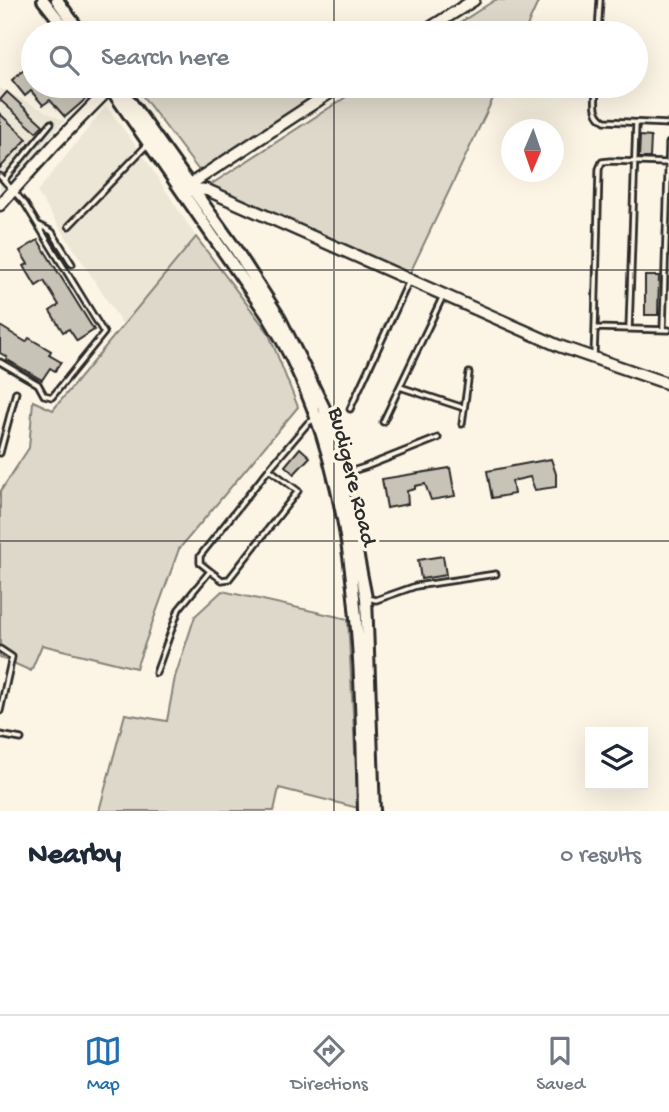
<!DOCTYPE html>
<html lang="en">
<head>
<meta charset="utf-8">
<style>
	body { margin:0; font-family:"Gochi Hand",sans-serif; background:#f2f2f3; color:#1f2937 }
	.controls { position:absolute; right:21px; bottom:21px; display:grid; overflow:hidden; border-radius:0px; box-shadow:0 7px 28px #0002 }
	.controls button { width:63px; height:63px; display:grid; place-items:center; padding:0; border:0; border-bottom:2px solid #e0e1e3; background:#fff; color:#1f2937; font:35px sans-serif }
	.compass { position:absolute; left:501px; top:119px; width:63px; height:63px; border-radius:50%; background:#fff; box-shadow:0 7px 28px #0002; rotate:182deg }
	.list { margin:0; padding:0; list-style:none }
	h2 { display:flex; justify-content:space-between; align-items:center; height:91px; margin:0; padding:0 28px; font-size:30px }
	h2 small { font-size:23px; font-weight:400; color:#747a83 }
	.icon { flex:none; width:38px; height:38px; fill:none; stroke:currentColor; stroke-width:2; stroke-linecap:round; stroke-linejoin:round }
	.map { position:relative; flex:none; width:669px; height:811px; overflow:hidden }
	.search { position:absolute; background:#fff; box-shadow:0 7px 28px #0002; left:21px; right:21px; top:21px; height:77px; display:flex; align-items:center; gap:18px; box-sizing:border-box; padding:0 24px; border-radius:38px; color:#747a83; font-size:26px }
	.sheet { height:203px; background:#fff }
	nav { display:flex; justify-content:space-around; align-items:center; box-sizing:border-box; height:98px; border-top:2px solid #e0e1e3; background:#fff; font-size:19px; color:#747a83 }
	nav a { display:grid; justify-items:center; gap:4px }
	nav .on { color:#1f6fb2 }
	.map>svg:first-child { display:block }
	.built { fill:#ece6d7 }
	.green { fill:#ded8ca; stroke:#84827a; stroke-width:2 }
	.building { fill:#c8c3b7; stroke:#2b2b2b; stroke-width:2 }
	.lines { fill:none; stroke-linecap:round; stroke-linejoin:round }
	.lane-casing { stroke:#2b2b2b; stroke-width:9 }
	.street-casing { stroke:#2b2b2b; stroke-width:12 }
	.secondary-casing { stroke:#2b2b2b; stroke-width:15 }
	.primary-casing { stroke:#2b2b2b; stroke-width:16 }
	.lane { stroke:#fcf5e5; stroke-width:3.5 }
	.street { stroke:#fcf5e5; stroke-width:7 }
	.secondary { stroke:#fcf5e5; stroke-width:10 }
	.primary { stroke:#fcf5e5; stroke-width:10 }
	.grid { fill:none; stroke:#2b2b2b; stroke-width:2; stroke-opacity:0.55 }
	.labels { text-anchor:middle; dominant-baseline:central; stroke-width:7; stroke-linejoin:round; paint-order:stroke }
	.street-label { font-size:23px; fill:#2b2b2b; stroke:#fcf5e5 }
</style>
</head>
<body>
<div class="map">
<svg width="669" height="811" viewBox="0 0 669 811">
	<rect width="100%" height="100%" fill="#fcf5e5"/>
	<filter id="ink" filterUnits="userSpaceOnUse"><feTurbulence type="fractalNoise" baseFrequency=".0143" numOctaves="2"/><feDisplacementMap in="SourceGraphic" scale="14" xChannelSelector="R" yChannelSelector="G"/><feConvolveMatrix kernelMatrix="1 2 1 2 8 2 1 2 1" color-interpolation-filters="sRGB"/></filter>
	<g filter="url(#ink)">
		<!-- built -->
		<path class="built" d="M0,88l64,33 -64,73z
			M106,106l35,46 55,85 -73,88 -86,-133z"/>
		<!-- green -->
		<path class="green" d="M495,0h44l-15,33h-80z
			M135,86h105l72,11 -112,75z
			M363,86h136l-89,187 -200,-88z
			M196,237l72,95 30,75 -119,142 -43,119 -94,-23 -11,26 -31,-14v-165l29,-44 4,-47 20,9z
			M222,591l126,28 10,189 -79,-20 -5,23h-175l26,-97 42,7 8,-44 20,-61z"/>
		<!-- building -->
		<path class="building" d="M33,62v24h33l5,6 8,-6h10l5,6 -29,25 -15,-17 -7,5 -12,-14 -6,5 -13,-16z
			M7,92l36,33 -7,7 -36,-32z
			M0,114l27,25 -27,29z
			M640,136l11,1 -1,21h-11z
			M38,240l56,90 -17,11 -8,-12 -6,3 -13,-21 9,-6 -15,-24 -8,5 -12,-20 4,-2 -8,-13z
			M645,276h14l-1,39h-13z
			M0,326l26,16 3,-4 22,13 -2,4 12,7 -6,9 -5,-3 -8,12 -36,-21 1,-2 -7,-4z
			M300,448l10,9 -16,17 -9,-8z
			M551,459l5,15v13l-21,3 -5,-13 -18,4 2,13 -22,4 -5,-27z
			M450,468l5,28 -24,4 -6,-16 -10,2v3l-8,2 1,13 -21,4 -5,-29z
			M443,556l3,19 -25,4 -3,-19z"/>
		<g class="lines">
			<defs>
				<path id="lane" d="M598,33l2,-33
					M596,86c0,14 -4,28 9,35l64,3
					M0,176l25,28 79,129 -52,64 -8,-2 -6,-11 -38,-22
					M4,180l47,-57
					M39,225l13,7 20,32
					M69,226l78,-81
					M595,328l4,-159 3,-7 8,-1 59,2
					M629,329l7,-206
					M663,330l6,-187
					M594,356l1,-28 74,2
					M400,387l64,21
					M350,409l59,-128
					M383,422l60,-126
					M462,424l7,-51
					M0,453l16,-61
					M343,474l22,-7 73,-29
					M210,571l12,9 7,-1 69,-88 -29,-22
					M368,598l8,2 40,-14 80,-12
					M0,649l12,8 -12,54
					M156,673l23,-64 31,-38 -10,-8v-7l69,-87 39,-46 7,-4
					M0,735l21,4"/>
				<path id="street" d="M581,86h4"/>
				<path id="secondary" d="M422,33l52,-33
					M189,185l151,-99
					M188,192l5,-3 14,1 352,156 110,38
					M0,205l55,-61 57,-58"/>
				<path id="primary" d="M43,0l26,33
					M57,0l24,33
					M109,86l159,230c92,147 92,327 96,495
					M119,86l115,161 45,70 45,91 29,124 13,66 8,213"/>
			</defs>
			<!-- lane casing -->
			<use href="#lane" class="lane-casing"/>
			<!-- street casing -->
			<use href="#street" class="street-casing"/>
			<!-- secondary casing -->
			<use href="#secondary" class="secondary-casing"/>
			<!-- primary casing -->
			<use href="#primary" class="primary-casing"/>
			<!-- lane -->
			<use href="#lane" class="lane"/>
			<!-- street -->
			<use href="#street" class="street"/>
			<!-- secondary -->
			<use href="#secondary" class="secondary"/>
			<!-- primary -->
			<use href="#primary" class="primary"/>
		</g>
	</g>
	<!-- grid -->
	<path class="grid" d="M334,0v33M334,86v725M0,270h669M0,541h669"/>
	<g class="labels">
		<!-- street labels -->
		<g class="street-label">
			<text transform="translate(351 477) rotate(76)">Budigere Road</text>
		</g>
	</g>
</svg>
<div class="controls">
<button><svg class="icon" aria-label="layers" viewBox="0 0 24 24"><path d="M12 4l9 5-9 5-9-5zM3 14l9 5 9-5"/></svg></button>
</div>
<svg class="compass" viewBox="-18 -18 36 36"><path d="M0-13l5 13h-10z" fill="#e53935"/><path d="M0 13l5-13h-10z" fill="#747a83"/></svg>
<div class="search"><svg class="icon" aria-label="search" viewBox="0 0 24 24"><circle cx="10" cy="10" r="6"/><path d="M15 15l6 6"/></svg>Search here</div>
</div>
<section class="sheet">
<h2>Nearby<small>0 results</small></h2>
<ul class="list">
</ul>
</section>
<nav>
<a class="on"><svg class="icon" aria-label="map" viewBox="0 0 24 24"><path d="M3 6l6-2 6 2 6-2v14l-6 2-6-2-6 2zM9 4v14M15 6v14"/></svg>Map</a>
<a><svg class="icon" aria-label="directions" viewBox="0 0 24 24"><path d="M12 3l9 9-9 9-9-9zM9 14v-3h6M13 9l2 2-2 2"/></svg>Directions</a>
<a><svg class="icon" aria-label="saved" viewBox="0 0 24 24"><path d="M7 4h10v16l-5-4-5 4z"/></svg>Saved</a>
</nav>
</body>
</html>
